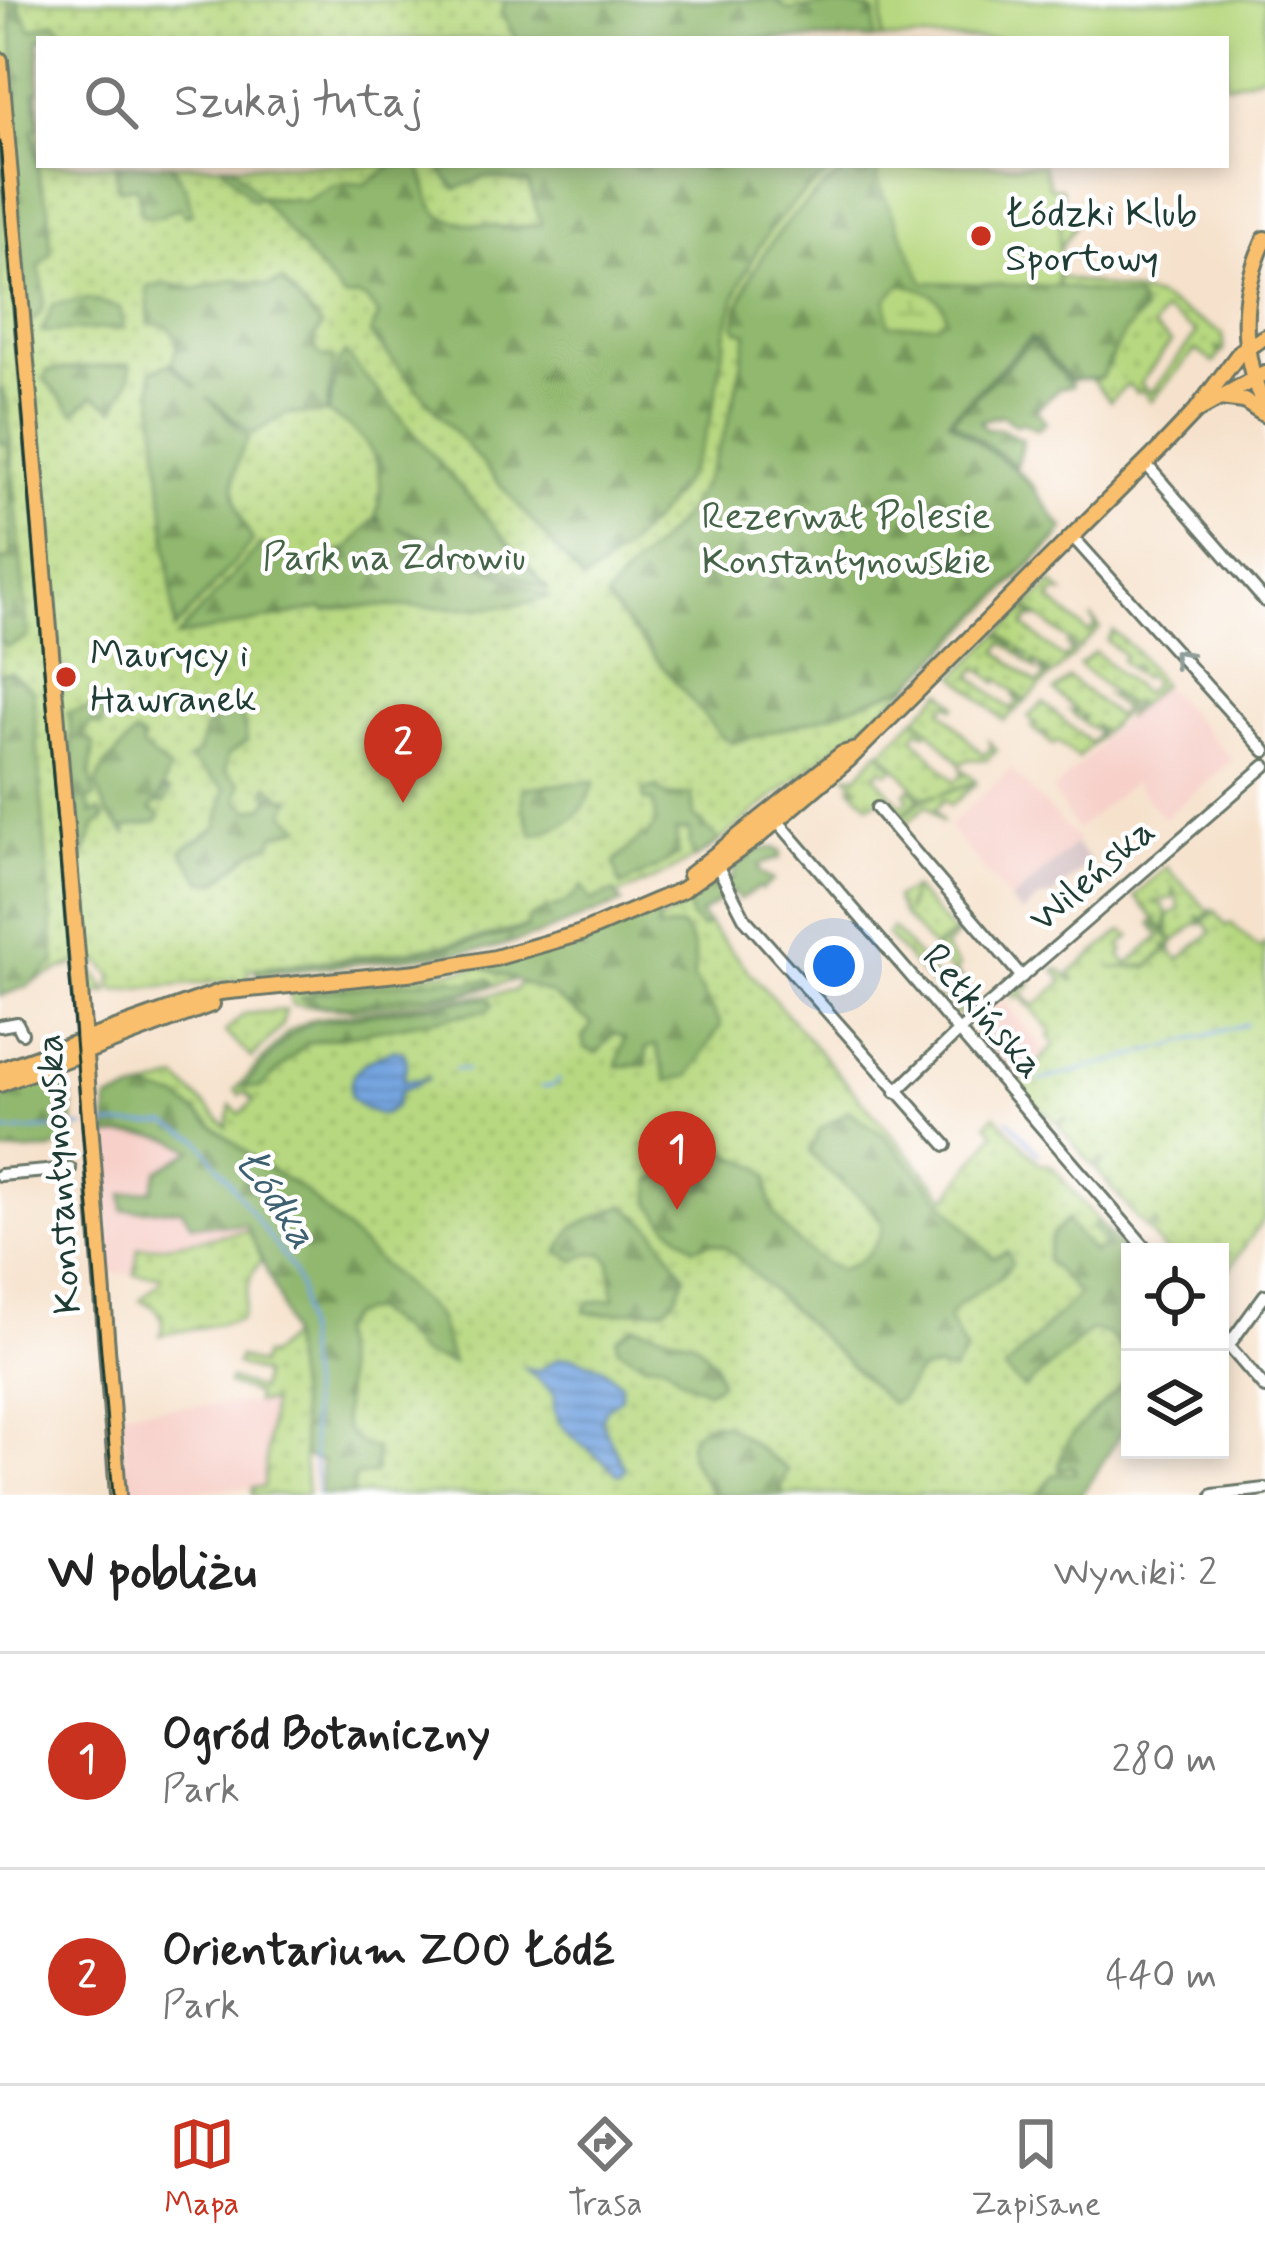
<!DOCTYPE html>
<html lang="pl">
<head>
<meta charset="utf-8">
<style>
	body { margin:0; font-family:Mynerve,sans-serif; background:#f6f6f6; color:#222 }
	.controls { position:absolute; right:36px; bottom:36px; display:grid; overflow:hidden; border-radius:0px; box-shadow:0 6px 18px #0003 }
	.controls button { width:108px; height:108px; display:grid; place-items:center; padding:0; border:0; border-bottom:3px solid #e0e0e0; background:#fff; color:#222; font:60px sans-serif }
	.you { position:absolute; left:834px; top:966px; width:42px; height:42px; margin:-30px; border:9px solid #fff; border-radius:50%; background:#1a73e8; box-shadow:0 0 0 18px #1a73e833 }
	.badge { display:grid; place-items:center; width:78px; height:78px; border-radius:50%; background:#c8321e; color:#fff; font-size:39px; font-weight:700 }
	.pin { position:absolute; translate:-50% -99px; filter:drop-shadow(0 3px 6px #0008) }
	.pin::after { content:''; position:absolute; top:63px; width:42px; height:36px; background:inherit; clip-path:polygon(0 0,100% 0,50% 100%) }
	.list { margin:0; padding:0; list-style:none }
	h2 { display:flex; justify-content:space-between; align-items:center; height:156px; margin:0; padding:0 48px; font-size:51px }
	h2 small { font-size:39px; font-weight:400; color:#767676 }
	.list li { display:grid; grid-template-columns:78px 1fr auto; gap:36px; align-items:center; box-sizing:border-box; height:216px; padding:0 48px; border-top:3px solid #e0e0e0 }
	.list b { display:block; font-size:45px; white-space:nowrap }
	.list p { margin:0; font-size:39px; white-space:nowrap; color:#767676 }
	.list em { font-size:39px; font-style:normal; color:#767676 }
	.icon { flex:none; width:66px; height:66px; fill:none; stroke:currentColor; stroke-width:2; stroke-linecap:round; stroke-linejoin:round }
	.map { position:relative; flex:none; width:1265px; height:1495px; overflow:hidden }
	.search { position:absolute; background:#fff; box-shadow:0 6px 18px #0003; left:36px; right:36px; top:36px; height:132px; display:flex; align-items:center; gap:30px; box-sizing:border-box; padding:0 42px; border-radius:0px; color:#767676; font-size:45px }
	.sheet { height:588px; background:#fff }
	nav { display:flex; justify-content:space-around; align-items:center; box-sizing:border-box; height:168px; border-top:3px solid #e0e0e0; background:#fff; font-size:33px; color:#767676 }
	nav a { display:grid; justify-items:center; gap:6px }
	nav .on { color:#c8321e }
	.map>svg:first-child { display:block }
	.built { fill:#f7d0c9 }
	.industrial { fill:#d2bec1 }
	.green { fill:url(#green-dots); stroke:#6b8a5a; stroke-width:3; fill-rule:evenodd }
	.forest { fill:url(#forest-firs); stroke:#587a51; stroke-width:3 }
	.wetland { fill:url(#wetland-marsh); stroke:#6b8a5a; stroke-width:3 }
	.pitch { fill:#b7d880; stroke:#6b8a5a; stroke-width:3 }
	.water { fill:url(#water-rules); stroke:#4a718a; stroke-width:3 }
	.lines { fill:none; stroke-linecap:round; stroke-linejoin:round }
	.stream { stroke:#76a5e0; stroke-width:3 }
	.minor-casing { stroke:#6a7769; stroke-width:16 }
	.major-casing { stroke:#6a7769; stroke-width:20 }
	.minor { stroke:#fff; stroke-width:10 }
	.major { stroke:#f9bf6d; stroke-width:14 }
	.tram { stroke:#1f3d34; stroke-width:3 }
	.oneway { stroke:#8f9e9a }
	.poi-dot { fill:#c8321e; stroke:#fff; stroke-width:4.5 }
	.labels { text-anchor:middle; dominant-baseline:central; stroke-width:9; stroke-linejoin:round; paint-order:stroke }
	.poi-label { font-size:39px; fill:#1f3d34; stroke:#fff; text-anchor:start }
	.park-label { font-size:39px; fill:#456447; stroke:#fff }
	.street-label { font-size:39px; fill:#1f3d34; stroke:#fff }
	.water-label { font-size:42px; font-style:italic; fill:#3d6170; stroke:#fff }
</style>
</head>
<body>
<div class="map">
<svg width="1265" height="1495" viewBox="0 0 1265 1495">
	<defs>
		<pattern id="green-dots" width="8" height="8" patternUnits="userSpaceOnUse" patternTransform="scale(3)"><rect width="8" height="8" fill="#b7d880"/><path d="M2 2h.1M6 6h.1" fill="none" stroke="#9dba6f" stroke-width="1.8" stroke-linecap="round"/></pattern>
		<pattern id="forest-firs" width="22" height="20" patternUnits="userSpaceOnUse" patternTransform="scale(3)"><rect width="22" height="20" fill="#91b86e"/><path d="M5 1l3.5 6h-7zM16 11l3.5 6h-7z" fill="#76975b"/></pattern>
		<pattern id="wetland-marsh" width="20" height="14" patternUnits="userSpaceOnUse" patternTransform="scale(3)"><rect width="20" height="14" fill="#b7d880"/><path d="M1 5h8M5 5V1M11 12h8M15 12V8" fill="none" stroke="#9dba6f"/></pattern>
		<pattern id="water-rules" width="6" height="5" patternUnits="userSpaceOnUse" patternTransform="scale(3)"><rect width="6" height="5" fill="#76a5e0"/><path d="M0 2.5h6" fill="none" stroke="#6088b6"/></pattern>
	</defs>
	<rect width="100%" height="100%" fill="#fff"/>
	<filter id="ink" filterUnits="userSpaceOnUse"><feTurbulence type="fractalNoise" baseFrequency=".00833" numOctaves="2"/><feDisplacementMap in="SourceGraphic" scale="24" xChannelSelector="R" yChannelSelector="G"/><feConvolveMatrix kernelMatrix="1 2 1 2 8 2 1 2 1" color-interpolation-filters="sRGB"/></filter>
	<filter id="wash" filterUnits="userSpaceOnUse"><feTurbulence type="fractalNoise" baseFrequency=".004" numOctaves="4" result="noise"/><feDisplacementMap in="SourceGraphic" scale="48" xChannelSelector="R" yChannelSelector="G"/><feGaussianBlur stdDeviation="2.7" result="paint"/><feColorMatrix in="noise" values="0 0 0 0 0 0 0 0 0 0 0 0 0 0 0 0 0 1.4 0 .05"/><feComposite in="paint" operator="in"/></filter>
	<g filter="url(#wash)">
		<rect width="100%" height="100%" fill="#f6e2cc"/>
		<!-- built -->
		<path class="built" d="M1162,684l70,76 -68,59 -31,-37 -57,48 -23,-39 48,-47 -2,-3z
			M1011,769l67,72 -68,59 -62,-73z
			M1004,1001l43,52 -30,33 -45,-55z
			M155,1133l39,16 -36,22 33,53 55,1 4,5 -59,9 -20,7 -33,2 -3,26 -25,-1 -3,-137z
			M272,1402l-8,85 -137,5 -6,-82z"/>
		<!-- industrial -->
		<path class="industrial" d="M1075,844l16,18 -39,34 -12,2 -18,16 -12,-13z"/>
		<!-- green -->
		<path class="green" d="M0,0h883l-2,39h-842v126h839l46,117 134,5 2,-70h10l4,10 -15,24v26l98,20 66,37 1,17 -9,-5 6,7 -7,10 -18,-13 -45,51 -9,-10 -6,2 -8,-9 -18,17 -18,-21 9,-2 22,-44 19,-22 -2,-8 -70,79 -38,-43 -82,80 66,49 19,19 -4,5 33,35 -6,10 -149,149 -202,164c-154,90 -287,99 -458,118v10l-132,12 -7,-6 3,-9 -15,-16 -6,10 17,22 -15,2 -9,-33c-30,8 -55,24 -85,33zM1164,311l33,22 -46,60 -11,-9 31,-42 -18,-14z
			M1052,583l11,10 -7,-1 -6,8 39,33 7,-7 -5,-9 9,11 -21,21 -52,-42z
			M1026,609l11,10 -7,-2 -6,9 40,33 7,-8 -5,-8 10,9 -23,23 -19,-14 2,8 -11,-10 4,-3 -9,-7 3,8 -11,-9 3,-3 -14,-12z
			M1113,631l24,21 25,32 -37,34 11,-16 -11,3 2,4 -23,23 -10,-7 -3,4 -9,-8 3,-4 -3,-2 -3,4 -9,-8 8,1 -24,-21 15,-13 48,39 6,-7 -5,-5 7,-2 -6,-5 -3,5 -9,-8 11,2 -39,-32 16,-13 48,42 11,-10 -9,-10 -3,4 -10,-8 6,-2 -4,-4 -4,4 -9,-8 4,-4 -18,-15z
			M999,634l12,10 -2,3 -6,-4 -6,8 40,33 8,-7 -5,-9 10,9 -24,24 -28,-23 -1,5 -11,-9v-6l-3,4 -6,-4 -6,8 40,34 7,-8 -5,-8 11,9 -20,18 -48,-45z
			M943,691l13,14 -2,3 -5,-5 -7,7 41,45 8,-6 -2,-7 8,8 -10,10 -18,-1 -8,5 -44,-47z
			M1043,703l47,40 7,-8 -2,-7 6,7 -23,23 -21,-17 -4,4 -9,-8 4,-3 -4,-3 -3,4 -9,-8 4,-3 -8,-7z
			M916,718l12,13 -3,3 -5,-5 -7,7 41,45 8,-6 -1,-7 15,13 -36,13 36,-10 -26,22 -5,-6 -10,9 8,14 -16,-18 -21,19 -5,-6 21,-18 16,-5 -16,1 -40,-45z
			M879,751l15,17 -6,5 -6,-5 -7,7 26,30 8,-6 -4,-6 6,-5 9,10 -19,17 -22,-16 -9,6 -21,-19 8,2 -10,-13h8l1,3z
			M1166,867l43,44 4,-2 -10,9 -7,-2 5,4 -26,21 -7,-7 1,-19 11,-5 -6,-23 -1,11 -19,4 9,3 4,10 -2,16 -30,-35z
			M913,888l41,46 -21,14 -30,-33 -8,-17 16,-9 -4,24z
			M688,904l3,14 10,10 7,-4 239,274 48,-65 -8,-9 8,-9 45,49 11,1 79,94v145l-61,91h-740l-16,-197 -135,-200 -34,-8 34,-11 49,48 4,-22 9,9 14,-13 -9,-9 -5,3 -5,-5 53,-58 24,-13 202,-28 7,-9 31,12 107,-64 -3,-6z
			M1216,911l10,15 5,-3 28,26 6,-6v274l-45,65v-30h-54l-17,-20 8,-8 -2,-3 -9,8 -50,-60 8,-8 -3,-2 -8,7 -34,-39 8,-10 -10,6 -40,-37 -36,-43 38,41 36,-40 -6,-8 3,-4 -30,-35 -8,1 -1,-5 16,-13 3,4 -10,9 13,13 28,-25 -9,-12h6l14,13 -4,-9 52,-42 9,5 -11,10 4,4 -4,5 8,9 33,-28 -10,-13 3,-2 19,22 -6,4 -2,-4v7l-16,15 -38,3 38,-1 24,-22 -2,6 8,9 33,-28 -7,-9 -6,2z
			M967,925l-23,24 15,18 -4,4 13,16 -6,6 11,14 -12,10 -74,-82 5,-8 59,68 11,-10 -28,-35z
			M482,967l34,13 -57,15 -105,14 -62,-4 -2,-14z
			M286,1010l-5,17 -29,31 -27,-26 19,-18z
			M250,1230l12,31c-19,17 -12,39 -22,59l-80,15c7,-18 -3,-29 -20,-35l20,-18 1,-6 -26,-2 3,-26c38,-2 74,-12 112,-18z
			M289,1337l3,28h5l10,130h-55l1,-8h11l7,-85h-16l1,-8 -28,-10 2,-5 30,11 2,-16 -26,-10 3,-7 20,8 4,-10 4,2z"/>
		<!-- forest -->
		<path class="forest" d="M9,0h8l14,30 24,-8 17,17h-33v51l-4,2 4,35 -6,3 7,54 9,23 2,46 -12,13c3,19 12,39 -5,54l-8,-3 -16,-210 8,-13z
			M505,0h270l13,10c31,-4 56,-10 87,3l-1,26h-358l-15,-26z
			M116,165h56l15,26 5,22 -8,3 -4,-9 -22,10 -16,-1 -5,-29 -19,2z
			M222,165h11l25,31 47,5 25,-14 15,-4 20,1 30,-19h24c7,13 8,35 17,46 14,16 86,19 105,13l-13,-41 -43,-6 -29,12 -14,-17v-7h399c-61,39 -102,97 -115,170 -7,38 -11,80 -27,116 -21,50 -71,99 -115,130l-214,-247 9,-19 -12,-15 -9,-4 -14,2 -85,-101 -6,4z
			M874,165h5l62,118 116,3 81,12 5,14 -20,22 -22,44 -30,2 -40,-43 -83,83 67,50 19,19 29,40 -2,4 -151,152 -92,34 -86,24 -11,-7 -115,-137c18,-28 48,-49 70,-75 45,-54 60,-125 71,-191l-8,-2 -5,-7c17,-69 57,-114 114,-155l13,8 9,-4z
			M235,279l33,7 14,-5 40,46 -6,8 -1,12 6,9 13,3 -8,54 -39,1 -35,20 -45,-37 42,41c-24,38 -17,66 4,103l-78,88 -24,-258 18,-7 29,24 -27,-25 7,-19c-6,-18 -11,-20 -29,-20l-2,-37 22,-3 26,5z
			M87,299l33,9 4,20 -82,4 11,-28z
			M1032,341l40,45 -14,3 -22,21 10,12 -9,8 -16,-8 -5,3 -14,-10 -22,6 5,8h15l23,11 -7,26 -64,-46z
			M345,353l204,237 -152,-63 152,70c-74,23 -149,0 -224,14l-2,-3 -146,29 84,-92 25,14 29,2 1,16 2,-16 31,-13 24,-28h8l-6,-3c16,-47 -5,-83 -47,-103l10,-51z
			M130,364v15l-15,30 -22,-13 -19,17 -29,-33 2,-9z
			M0,387l7,13 21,237 -21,10 -7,-7v-79l10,-2 -2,-114 -8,-4z
			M10,672l23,19 22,271 -27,24 -28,10v-322z
			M240,706l7,35 -19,14 -3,16 15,12 -2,17 13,10 14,-4 6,-11 -6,-3 3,-7 16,13 7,1 -6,14 16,14 -26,8 -3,8 -21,10 -33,29h-15l-22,-31 36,-24 8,-38 -36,-29 9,-7 7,-25 13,-8 -1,-11z
			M98,707l7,10 -5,9 -7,-3 -5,3 -4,11 10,7 -4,29 5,24 -8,4 5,13 8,-3 5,8 -9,6 -15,38 -12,-151z
			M135,734l8,5 -1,8 27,23 -11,31 7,-12 5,2 -5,12h-10l-4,7 9,5 -3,6 -32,7 2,8 -20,-23 -11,-29 8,-17z
			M594,781c-8,36 -29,45 -61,54l-10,-28v-19z
			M659,787l1,5 11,4 21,-2 2,22 26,25 -25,17 -5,-12v-16l-14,1 2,25 -57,30 -7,-23 27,-26 4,2 11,-15 -3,-23h-8l-2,-11z
			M775,848l6,4 -1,6 -21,7 1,8 13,7 -12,10 -3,-2 -19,12 -5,-8 -34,22 8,10 -7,4 -10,-10 -5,-21 33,-20 10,3 5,-3 -1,-9 26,-19z
			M582,886l9,15 23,-9 8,11 -84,32 -45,13 -236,27 -1,-6c91,-9 183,-16 271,-40l1,-10c22,-15 36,-7 54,-33z
			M658,906v23l22,-3c14,12 18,33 13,51l28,48 -32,51 -22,5 -11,-36 -10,3 1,17 -30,1 8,-28 -11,-5 -17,20 -13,-5 -1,-11 9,-13 -41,-30 -69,-27 88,-24z
			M448,978l22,5 20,-4 3,4c-31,13 -61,10 -93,15 -34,5 -70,16 -101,0l18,-6z
			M473,999h17l2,6 -3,5 -182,33 -47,45 -17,-1 45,-50 22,-14z
			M61,1072l11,30 2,37 -23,11 -51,2v-60z
			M144,1090l34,8 79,63 47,30 134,126 14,47 -32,-10 -23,-26 -27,-18 -21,6 -12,15c2,16 6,32 7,49 3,36 -13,56 32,69l-1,24 -21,4 -2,18h-32l2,-34 -17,-4 -16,-120 -10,-39 -33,-73 -55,-1 -9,-15 -59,1v-16l29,-4 6,-19 35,-21c-29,-19 -53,-16 -86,-14l1,-36z
			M849,1111l37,26 107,121 14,-7 5,12c-14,25 -47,29 -64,55l18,34 -14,20 -15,-4 -18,3 -18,27 -10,6 -165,-157 -15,-5 -17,6 -24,-21 -20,-24 1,-23 10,-4 13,4 11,-30 15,-16 8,-1 23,22 29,12 8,9c1,9 0,20 3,29 8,25 45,56 69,65 23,-8 37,-21 43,-45 -17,-30 -52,-46 -73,-73l9,-22z
			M624,1205l29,23 32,48 -8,19 -12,13 -61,6 -20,-2 4,-10 26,-3 -4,-38 -6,-7 -14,-1 -15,8 -16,-10 14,-24z
			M1069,1218l-2,4 27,31 11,-10 -13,-16 5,-6 33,38v103c-9,-15 -20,-33 -40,-31l-66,58 -20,-19 75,-76 -33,-34 6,-25z
			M635,1326l61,16 19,21 5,20 -13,8 -27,-13 -15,-15h-20l-27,-14 -1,-11z
			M1130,1374v46l-49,75h-43l15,-20 22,-2 -1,-7 -15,4c1,-42 53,-65 71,-96z
			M711,1422l18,4 59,44 -6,12v13h-69c-15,-26 -45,-54 -2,-73z"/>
		<!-- wetland -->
		<path class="wetland" d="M902,284c19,4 41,10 44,33l-9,7 -48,1 -2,-27z"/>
		<!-- pitch -->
		<path class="pitch" d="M883,0h382v74l-39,11v-46h-344z
			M878,165h165l7,22 12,1 -5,98 -133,-4 -47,-102z"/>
		<!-- water -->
		<path class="water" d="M395,1049l9,4 3,8 -4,20 27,-3 -30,14 -4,14 -14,9 -21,-8 -10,-9c-6,-31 19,-39 44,-49z
			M572,1357l30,10 19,16v14l-16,13 -4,11 24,47 -3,6h-5c-20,-24 -72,-44 -62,-80l-30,-26 14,2 20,-12z"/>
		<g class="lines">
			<!-- stream -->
			<path class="stream" d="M1163,1048l83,-24
				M455,1069l12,1
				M1040,1081l119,-32
				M541,1087l11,-1 7,-7
				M1008,1119l31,35
				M94,1126l73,-2 32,15 93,130 8,21 17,205
				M0,1132l84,-5"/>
		</g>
	</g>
	<g filter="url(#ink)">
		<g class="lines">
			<defs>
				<path id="minor" d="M1145,463l120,138
					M1072,536l193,215
					M877,808l145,169
					M775,818l374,434
					M718,867l27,52 201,226
					M0,1026l17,-3 5,10
					M896,1092l64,-62 305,-264
					M0,1175l70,-6
					M1220,1336l45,52
					M1228,1346l37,-51
					M1213,1495l52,-6"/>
				<path id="major" d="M0,60l80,929 38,506
					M1265,239c-27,57 -25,113 0,170
					M1220,398l24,3 21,14
					M1196,411l69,-38
					M690,875l152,-121 14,-4
					M0,1070l220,-78 197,-20 78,-14 86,-25 101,-43 77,-54 89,-76 310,-309 37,-39 46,-61 24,-14
					M0,1084l212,-80"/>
			</defs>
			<!-- minor casing -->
			<use href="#minor" class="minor-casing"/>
			<!-- major casing -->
			<use href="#major" class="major-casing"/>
			<!-- minor -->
			<use href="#minor" class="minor"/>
			<!-- major -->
			<use href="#major" class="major"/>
			<!-- tram -->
			<path class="tram" d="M0,142l113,1353"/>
		</g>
		<!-- one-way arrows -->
		<defs><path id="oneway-chevron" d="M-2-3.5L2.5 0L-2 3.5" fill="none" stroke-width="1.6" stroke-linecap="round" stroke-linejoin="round" transform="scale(3)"/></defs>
		<use class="oneway" href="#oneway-chevron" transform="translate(1180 657) rotate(-132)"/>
	</g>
	<!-- markers -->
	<g class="poi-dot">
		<circle cx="981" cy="236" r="12"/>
		<circle cx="66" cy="677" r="12"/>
	</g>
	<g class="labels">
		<!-- poi labels -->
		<g class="poi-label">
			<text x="1005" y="214">Łódzki Klub<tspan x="1005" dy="45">Sportowy</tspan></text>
			<text x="90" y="655">Maurycy i<tspan x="90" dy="45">Hawranek</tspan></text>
		</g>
		<!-- park labels -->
		<g class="park-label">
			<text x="846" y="517">Rezerwat Polesie<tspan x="846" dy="45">Konstantynowskie</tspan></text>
			<text x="394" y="558">Park na Zdrowiu</text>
		</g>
		<!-- street labels -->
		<g class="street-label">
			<text transform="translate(1093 876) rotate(-41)">Wileńska</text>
			<text transform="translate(982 1012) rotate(49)">Retkińska</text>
			<text transform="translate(60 1174) rotate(-94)">Konstantynowska</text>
		</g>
		<!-- water labels -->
		<g class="water-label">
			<text transform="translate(275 1199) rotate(56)">Łódka</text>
		</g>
	</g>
</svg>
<div class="controls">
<button><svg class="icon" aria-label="locate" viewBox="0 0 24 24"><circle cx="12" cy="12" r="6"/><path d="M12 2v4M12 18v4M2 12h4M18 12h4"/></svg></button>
<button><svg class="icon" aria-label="layers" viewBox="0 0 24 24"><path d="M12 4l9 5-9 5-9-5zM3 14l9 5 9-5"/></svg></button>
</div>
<div class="you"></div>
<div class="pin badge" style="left:677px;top:1210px">1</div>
<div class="pin badge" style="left:403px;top:803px">2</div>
<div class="search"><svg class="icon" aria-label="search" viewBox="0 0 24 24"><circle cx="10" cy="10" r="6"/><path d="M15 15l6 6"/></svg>Szukaj tutaj</div>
</div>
<section class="sheet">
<h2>W pobliżu<small>Wyniki: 2</small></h2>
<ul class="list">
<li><span class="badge">1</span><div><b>Ogród Botaniczny</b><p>Park</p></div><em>280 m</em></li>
<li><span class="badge">2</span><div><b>Orientarium ZOO Łódź</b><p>Park</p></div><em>440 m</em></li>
</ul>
</section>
<nav>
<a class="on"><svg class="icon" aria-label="map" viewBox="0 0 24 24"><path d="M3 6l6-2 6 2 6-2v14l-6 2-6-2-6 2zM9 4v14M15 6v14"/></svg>Mapa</a>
<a><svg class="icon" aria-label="directions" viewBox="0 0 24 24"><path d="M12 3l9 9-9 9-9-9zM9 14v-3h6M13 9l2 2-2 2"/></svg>Trasa</a>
<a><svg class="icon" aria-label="saved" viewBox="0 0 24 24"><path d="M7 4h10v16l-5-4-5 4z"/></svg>Zapisane</a>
</nav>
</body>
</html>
